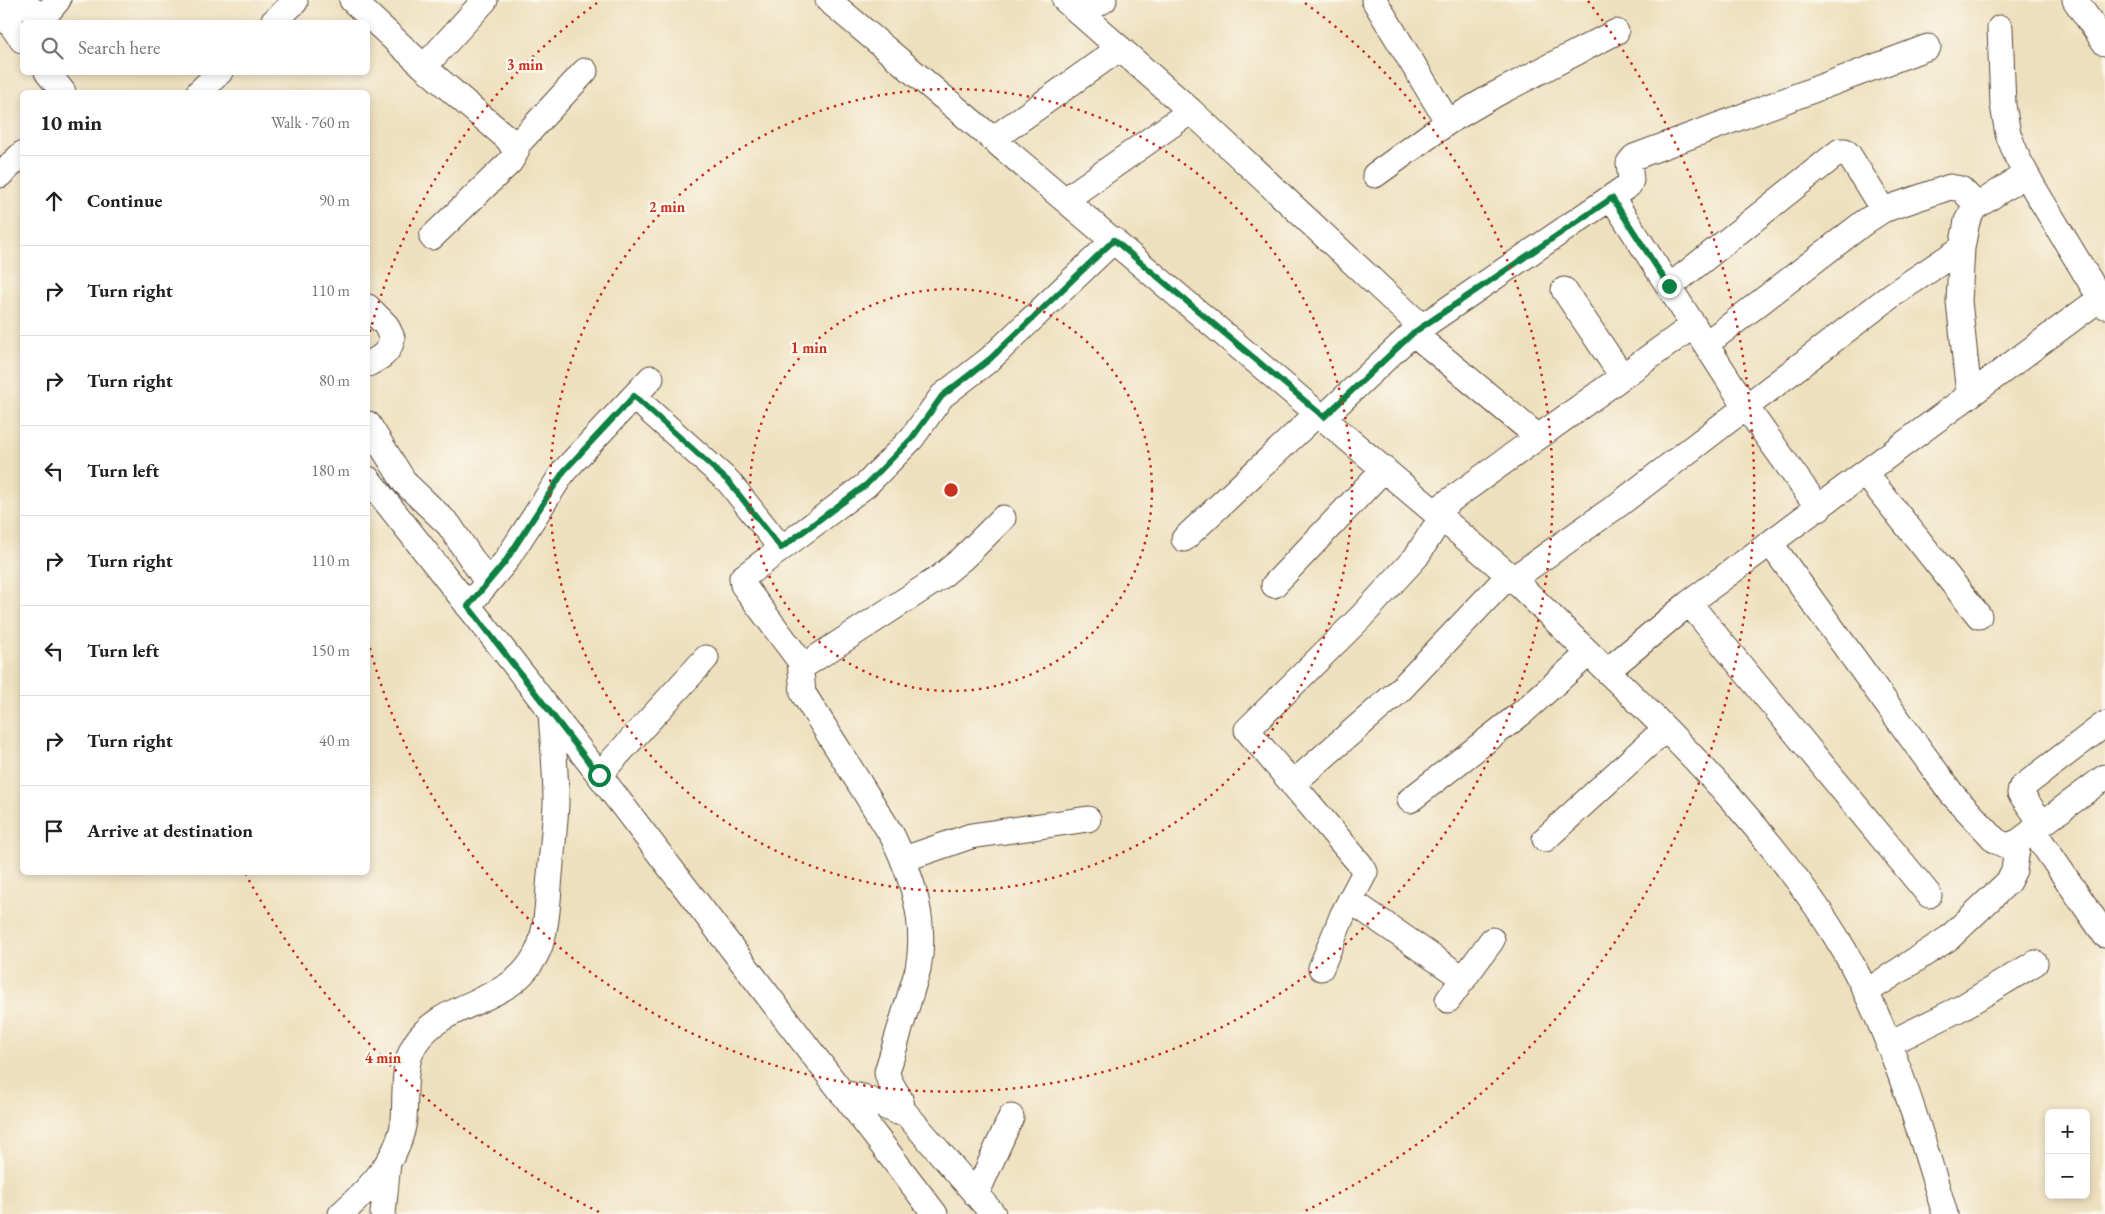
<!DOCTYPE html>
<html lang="en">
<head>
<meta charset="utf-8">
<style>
	body { margin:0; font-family:"EB Garamond",serif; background:#f6f6f6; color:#202124 }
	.controls { position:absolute; right:15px; bottom:15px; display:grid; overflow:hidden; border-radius:8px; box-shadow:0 2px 8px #0003 }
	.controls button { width:45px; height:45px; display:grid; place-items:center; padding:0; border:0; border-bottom:1px solid #e0e0e0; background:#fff; color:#202124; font:25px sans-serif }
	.stop { position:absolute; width:15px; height:15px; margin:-11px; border:4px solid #0b8043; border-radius:50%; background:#fff }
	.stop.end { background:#0b8043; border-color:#fff; box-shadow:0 1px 5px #0008 }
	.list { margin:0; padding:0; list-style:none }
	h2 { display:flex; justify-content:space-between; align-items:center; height:65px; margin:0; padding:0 20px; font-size:21px }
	h2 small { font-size:16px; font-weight:400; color:#757577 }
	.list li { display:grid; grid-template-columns:32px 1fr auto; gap:15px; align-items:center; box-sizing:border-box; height:90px; padding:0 20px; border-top:1px solid #e0e0e0 }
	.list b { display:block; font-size:19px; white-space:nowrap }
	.list em { font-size:16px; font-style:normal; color:#757577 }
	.icon { flex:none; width:28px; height:28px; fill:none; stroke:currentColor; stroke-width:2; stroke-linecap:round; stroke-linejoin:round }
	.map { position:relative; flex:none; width:2105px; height:1214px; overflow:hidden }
	.search { position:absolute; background:#fff; box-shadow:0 2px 8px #0003; left:20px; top:20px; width:350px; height:55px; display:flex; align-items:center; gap:12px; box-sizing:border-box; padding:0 18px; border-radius:8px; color:#757577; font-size:19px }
	.panel { position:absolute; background:#fff; box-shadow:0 2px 8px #0003; left:20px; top:90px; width:350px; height:785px; border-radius:8px }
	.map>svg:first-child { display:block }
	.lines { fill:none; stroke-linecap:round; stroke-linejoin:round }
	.minor-casing { stroke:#564536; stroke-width:27 }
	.minor { stroke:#fff; stroke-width:25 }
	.route { stroke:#0b8043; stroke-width:6 }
	.ring { fill:none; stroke:#c8321e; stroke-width:2.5; stroke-dasharray:2.5 5 }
	.centre { fill:#c8321e; stroke:#fbf7ec; stroke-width:2.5 }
	.ring-label { font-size:15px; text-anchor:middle; font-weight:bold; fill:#c8321e; stroke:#fbf7ec; stroke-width:5; stroke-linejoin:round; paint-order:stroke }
</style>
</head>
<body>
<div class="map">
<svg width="2105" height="1214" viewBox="0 0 2105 1214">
	<rect width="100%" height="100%" fill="#fbf7ec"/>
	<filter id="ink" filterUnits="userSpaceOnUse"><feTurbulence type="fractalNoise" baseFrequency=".02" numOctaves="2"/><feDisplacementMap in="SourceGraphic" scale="10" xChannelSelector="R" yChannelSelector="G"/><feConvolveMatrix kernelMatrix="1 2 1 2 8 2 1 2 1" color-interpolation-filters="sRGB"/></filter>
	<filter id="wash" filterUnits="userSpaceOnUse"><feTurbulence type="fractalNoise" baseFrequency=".0096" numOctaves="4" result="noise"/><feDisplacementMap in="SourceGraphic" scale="20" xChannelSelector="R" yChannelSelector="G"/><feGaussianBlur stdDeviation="1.12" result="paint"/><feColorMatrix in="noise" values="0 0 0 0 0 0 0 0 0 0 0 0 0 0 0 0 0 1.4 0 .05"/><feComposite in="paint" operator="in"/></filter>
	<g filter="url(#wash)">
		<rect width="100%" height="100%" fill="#eee0be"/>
	</g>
	<g filter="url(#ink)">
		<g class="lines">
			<defs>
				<path id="minor" d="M16,0l23,14
					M352,0l72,67 84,72 8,13 -6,10 -78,75
					M828,0l681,575 98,96
					M1065,0l126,111 231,216
					M1374,0l74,122
					M2075,0l30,43
					M0,9l22,31
					M1081,14l23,-14
					M42,19l16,-19
					M273,22l22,-20 -2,-2
					M2000,28l3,77 5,29 10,25 17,31 70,116
					M424,67l61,-67
					M47,72l16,20
					M199,92l21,-20
					M993,139l127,-91
					M514,148l71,-77
					M0,175l22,-21
					M1375,175l73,-53 48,-28 120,-62
					M1612,198l134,209 73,102
					M1065,200l126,-89
					M1669,287l171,-136h5l4,4 34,55
					M1564,290l58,86
					M368,307l18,18 6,13c-2,15 -12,20 -24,26
					M1413,333l124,103
					M1706,344l160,-123 17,-11 67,-23 11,2 16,16
					M1969,395l-10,-94 3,-53 5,-27 7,-13 52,-34
					M634,397l95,85 52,66
					M1324,417l89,-84 216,-148 2,-5 -2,-17 5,-6 294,-110
					M368,424l37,59 44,42 38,57
					M1865,473l114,143
					M368,479l144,182 423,553
					M1434,512l260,-187
					M1184,539l134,-126
					M1771,544l181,250 44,47 11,5 11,-4 87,-65
					M1513,579l105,-74 274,-210 70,-47
					M1274,585l110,-116
					M1689,603l240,292
					M468,606l37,-44 59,-91 87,-93
					M802,667l137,-89 24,-20 40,-40
					M599,775l107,-117
					M1292,784l108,-94 109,-115
					M1410,800l113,-88 66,-59
					M2042,823l-22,-30 1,-5 84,-64
					M2033,830l72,105
					M1545,839l120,-110
					M904,859l67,-23 117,-17
					M1350,900l114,79
					M1321,968l22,-54 22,-42 -5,-8 -113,-134 114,-113 55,-60 25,-39
					M1866,992l83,-54 59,-56 6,-12 4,-28
					M1448,1000l44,-60
					M1888,1044l73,-36 74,-45
					M842,1093l21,4 34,15 5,-3c1,-13 -14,-23 -15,-37l31,-103c9,-46 -5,-90 -25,-132l-90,-144 -3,-32 -57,-76 -1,-7 124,-93 46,-47 30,-42 48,-37 124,-119
					M902,1109l91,105
					M976,1195l35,-78
					M341,1214c28,-25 59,-56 63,-95 2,-25 -2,-53 11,-75 21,-34 67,-39 98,-62 13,-10 25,-26 29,-43 6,-20 6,-43 8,-64 2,-24 5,-48 6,-72 0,-30 -3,-60 -5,-90
					M383,1214l5,-52
					M1945,1214c-27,-90 -54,-182 -101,-264 -59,-101 -153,-198 -237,-279l82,-68 416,-308"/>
			</defs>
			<!-- minor casing -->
			<use href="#minor" class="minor-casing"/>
			<!-- minor -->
			<use href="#minor" class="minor"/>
		</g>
	</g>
	<g class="lines" filter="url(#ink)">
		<!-- route -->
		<path class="route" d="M599,775l-131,-169 37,-44 59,-91 70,-75 95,86 52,66 85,-63 46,-47 30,-42 48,-37 124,-119 210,177 89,-84 199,-135 57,88"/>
	</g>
	<!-- distance rings -->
	<g class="ring">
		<circle cx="951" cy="490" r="201"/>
		<circle cx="951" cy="490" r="401"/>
		<path d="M368 339A602 602 0 0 1 597 3M1305 3A602 602 0 1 1 368 641"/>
		<path d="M599 1212A803 803 0 0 1 245 873M1588 1A803 803 0 0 1 1303 1212"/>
	</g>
	<circle cx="951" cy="490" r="8" class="centre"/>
	<g class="ring-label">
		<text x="525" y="70">3 min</text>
		<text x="667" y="212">2 min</text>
		<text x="809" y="353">1 min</text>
		<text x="383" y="1063">4 min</text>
	</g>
</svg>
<div class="controls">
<button>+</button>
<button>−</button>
</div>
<div class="stop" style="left:599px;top:775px"></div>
<div class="stop end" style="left:1669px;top:286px"></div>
<div class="search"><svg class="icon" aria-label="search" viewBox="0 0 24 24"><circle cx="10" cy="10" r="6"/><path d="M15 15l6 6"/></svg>Search here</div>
<section class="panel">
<h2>10 min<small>Walk · 760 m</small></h2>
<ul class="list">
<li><svg class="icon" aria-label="ahead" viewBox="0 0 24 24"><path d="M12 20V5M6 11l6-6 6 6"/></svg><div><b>Continue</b></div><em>90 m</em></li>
<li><svg class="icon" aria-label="right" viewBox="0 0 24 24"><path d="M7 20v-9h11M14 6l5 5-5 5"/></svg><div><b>Turn right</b></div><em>110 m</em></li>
<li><svg class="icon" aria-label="right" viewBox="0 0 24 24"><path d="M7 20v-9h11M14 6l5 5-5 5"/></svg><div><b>Turn right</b></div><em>80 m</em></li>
<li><svg class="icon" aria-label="left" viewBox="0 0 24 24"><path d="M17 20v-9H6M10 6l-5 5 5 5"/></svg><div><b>Turn left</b></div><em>180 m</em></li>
<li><svg class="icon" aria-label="right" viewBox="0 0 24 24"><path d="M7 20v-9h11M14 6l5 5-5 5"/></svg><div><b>Turn right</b></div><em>110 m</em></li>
<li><svg class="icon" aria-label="left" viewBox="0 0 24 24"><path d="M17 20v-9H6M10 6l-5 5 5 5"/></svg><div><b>Turn left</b></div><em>150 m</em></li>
<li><svg class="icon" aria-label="right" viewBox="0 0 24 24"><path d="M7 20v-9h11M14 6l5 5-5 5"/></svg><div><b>Turn right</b></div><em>40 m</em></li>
<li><svg class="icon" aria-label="arrive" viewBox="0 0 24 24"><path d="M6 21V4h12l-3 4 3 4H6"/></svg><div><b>Arrive at destination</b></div></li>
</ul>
</section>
</div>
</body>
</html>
